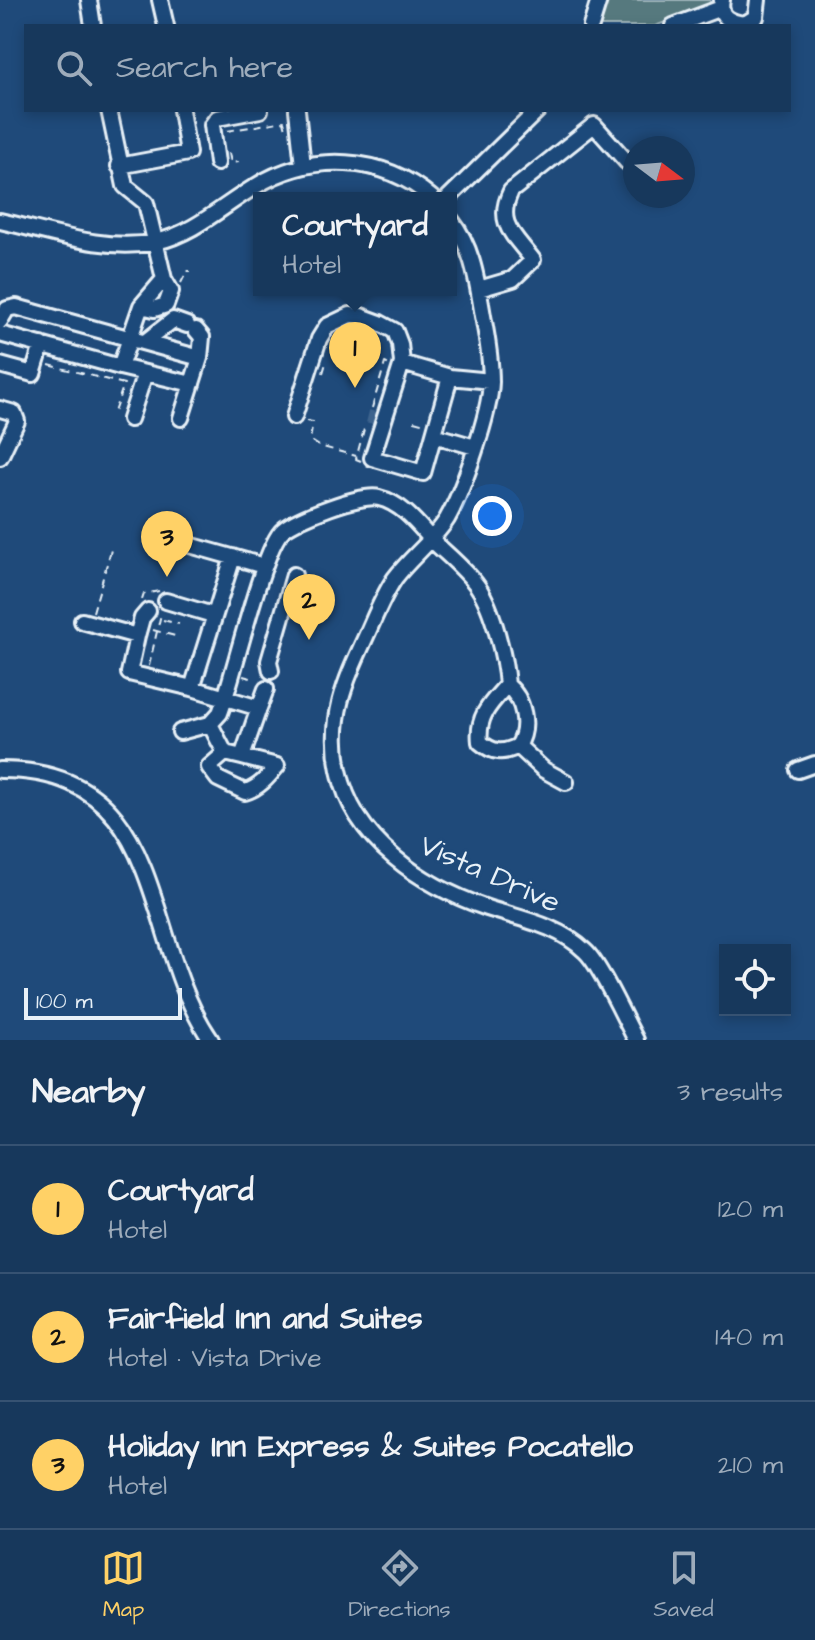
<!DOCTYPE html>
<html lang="en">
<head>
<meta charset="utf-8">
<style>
	body { margin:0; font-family:"Architects Daughter",sans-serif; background:#203f62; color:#f1f3f6 }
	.controls { position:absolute; right:24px; bottom:24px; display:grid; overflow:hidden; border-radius:0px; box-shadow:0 4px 12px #0003 }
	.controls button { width:72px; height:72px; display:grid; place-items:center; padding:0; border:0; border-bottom:2px solid #365272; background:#17385c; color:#f1f3f6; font:40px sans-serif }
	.compass { position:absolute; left:623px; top:136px; width:72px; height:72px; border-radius:50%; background:#17385c; box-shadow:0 4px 12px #0003; rotate:106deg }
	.scale { position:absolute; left:24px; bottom:20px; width:158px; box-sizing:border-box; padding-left:8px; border:4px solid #e8f1f8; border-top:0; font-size:22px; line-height:28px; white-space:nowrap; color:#e8f1f8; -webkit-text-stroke:6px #1f4a7a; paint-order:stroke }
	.you { position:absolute; left:492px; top:516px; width:28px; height:28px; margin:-20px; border:6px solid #fff; border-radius:50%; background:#1a73e8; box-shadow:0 0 0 12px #1a73e833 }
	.badge { display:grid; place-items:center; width:52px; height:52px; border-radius:50%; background:#ffd166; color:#111; font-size:26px; font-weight:700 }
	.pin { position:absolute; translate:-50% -66px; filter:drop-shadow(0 2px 4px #0008) }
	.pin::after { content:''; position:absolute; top:42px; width:28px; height:24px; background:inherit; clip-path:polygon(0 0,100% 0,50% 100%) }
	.popup { position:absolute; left:253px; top:192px; width:204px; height:104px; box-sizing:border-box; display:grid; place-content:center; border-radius:0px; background:#17385c; filter:drop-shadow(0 2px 6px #0005); font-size:26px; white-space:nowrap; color:#9eacbb }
	.popup b { font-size:30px; color:#f1f3f6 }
	.popup::after { content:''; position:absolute; left:50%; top:100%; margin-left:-16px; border:16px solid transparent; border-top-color:#17385c }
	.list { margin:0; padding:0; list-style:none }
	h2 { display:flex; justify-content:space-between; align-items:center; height:104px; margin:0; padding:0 32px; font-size:34px }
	h2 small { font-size:26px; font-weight:400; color:#9eacbb }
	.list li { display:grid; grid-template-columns:52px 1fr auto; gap:24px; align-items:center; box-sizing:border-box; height:128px; padding:0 32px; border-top:2px solid #365272 }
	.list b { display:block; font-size:30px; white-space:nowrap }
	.list p { margin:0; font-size:26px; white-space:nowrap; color:#9eacbb }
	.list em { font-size:26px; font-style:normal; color:#9eacbb }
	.icon { flex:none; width:44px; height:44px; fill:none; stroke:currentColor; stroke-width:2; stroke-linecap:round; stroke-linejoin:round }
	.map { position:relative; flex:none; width:815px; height:1040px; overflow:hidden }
	.search { position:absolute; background:#17385c; box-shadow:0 4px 12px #0003; left:24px; right:24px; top:24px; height:88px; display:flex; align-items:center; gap:20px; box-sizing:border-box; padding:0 28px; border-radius:0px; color:#9eacbb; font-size:30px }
	.sheet { height:488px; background:#17385c }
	nav { display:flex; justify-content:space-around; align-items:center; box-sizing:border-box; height:112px; border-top:2px solid #365272; background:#17385c; font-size:22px; color:#9eacbb }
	nav a { display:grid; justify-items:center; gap:4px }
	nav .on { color:#ffd166 }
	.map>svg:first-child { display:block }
	.green { fill:#57797e; stroke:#a0b5bb; stroke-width:2 }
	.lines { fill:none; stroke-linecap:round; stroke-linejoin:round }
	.minor-tunnel { stroke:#3d638d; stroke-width:14; stroke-dasharray:14 7; stroke-linecap:butt }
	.minor-casing { stroke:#e8f1f8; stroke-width:20 }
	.path { stroke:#e8f1f8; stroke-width:2; stroke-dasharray:8 6; stroke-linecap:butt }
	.minor { stroke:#1f4a7a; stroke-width:14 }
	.labels { text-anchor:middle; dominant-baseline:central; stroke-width:6; stroke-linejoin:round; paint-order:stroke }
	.street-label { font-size:30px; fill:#e8f1f8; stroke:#1f4a7a }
</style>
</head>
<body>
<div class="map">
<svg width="815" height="1040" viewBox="0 0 815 1040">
	<rect width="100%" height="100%" fill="#1f4a7a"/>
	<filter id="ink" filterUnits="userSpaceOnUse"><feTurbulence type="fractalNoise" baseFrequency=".0125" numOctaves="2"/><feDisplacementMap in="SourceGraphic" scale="16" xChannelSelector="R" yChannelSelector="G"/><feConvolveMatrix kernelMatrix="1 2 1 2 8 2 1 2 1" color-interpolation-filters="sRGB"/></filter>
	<g filter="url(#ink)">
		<!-- green -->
		<path class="green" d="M606,0h104v5l-55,21h-56z"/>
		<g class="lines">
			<!-- minor-tunnel -->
			<path class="minor-tunnel" d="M373,424l3,-12"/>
			<defs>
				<path id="minor" d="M89,0l4,26
					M160,0l6,26
					M722,0c-4,17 8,22 23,24l11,-7 2,-17
					M591,26l8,-26
					M673,26l48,-18
					M297,110l6,56
					M217,163l-5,-38 5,-7 43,-8
					M119,166l69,-13 -7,-43
					M448,198l90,-88
					M451,220c22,28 26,61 32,96 4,21 8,44 8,66 -1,31 -28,109 -44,137 -14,22 -36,38 -52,59 -11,16 -19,36 -27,54 -22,48 -40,84 -29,138 14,71 84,116 148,138 34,11 71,17 98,43 15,13 40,69 51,89
					M0,221c51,11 103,31 156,21 37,-8 68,-37 100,-56 55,-34 127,-31 176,12
					M479,289l34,-10 20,-19c-19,-25 -38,-37 -22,-69l83,-66 33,37
					M141,306l13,3 12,-4 5,-14 -7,-12
					M0,321l7,-12 9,-2 184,51 -19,60
					M196,330l6,7 -2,21
					M0,334l120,33 21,-61 23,-27 -18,-76 -21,-17 -16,-76
					M145,342l28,-22 14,5
					M0,365l33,9 9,-29
					M120,367l72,17
					M450,377l41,4
					M0,409l14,4 3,8 -17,36
					M294,417l25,-78 8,-13 23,-11 11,1 19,7 15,8 5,13 2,19 -30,95 51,15 27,-96 -48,-14
					M130,419l15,-46
					M434,435l41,12
					M186,544l78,22
					M233,557l-41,131 67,20 -17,49 35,9c-9,11 -18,22 -32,26l-27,-13 -9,-12 16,-14 17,4
					M166,601l47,14
					M82,621l55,15 -8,37 63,15
					M137,636l5,-18 6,-7
					M271,671l-2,-10 25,-86
					M507,685c17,14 23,42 11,61
					M259,708l7,-19
					M210,724l15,29
					M180,732l30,-8 10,-11c13,-33 43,-167 63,-183 14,-12 79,-37 96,-32 22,5 38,25 52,41 15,15 35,30 47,48 15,22 27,71 29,98 -17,19 -30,31 -27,57 13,11 23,12 38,4l26,24 22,12
					M0,770c170,-1 140,168 211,270
					M798,770l17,-6"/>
			</defs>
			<!-- minor casing -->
			<use href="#minor" class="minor-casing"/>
			<!-- path -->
			<path class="path" d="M227,131l57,-10 2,8
				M229,153l2,10 8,-1
				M181,283l6,-12h3
				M334,341l10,-8
				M49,365l75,19 -10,28
				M323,373l3,-10
				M372,408l13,-45 4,2
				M306,421l7,1 -3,18 9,6 37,10
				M414,421l11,3
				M361,461l-5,-2 8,-30 2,4
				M142,600l2,-6 15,-3
				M93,612l18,-62
				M163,620l16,4
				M153,630l22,6
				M149,666l12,-52
				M243,676l12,3"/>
			<!-- minor -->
			<use href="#minor" class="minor"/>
		</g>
	</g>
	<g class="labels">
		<!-- street labels -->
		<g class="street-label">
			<text transform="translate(490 874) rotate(24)">Vista Drive</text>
		</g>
	</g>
</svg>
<div class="controls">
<button><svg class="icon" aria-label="locate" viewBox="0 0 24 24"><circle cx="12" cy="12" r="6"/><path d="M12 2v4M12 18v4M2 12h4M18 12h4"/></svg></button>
</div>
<svg class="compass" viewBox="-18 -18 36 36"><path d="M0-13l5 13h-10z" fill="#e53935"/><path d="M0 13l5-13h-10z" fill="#9eacbb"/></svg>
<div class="scale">100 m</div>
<div class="you"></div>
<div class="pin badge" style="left:355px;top:388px">1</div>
<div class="popup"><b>Courtyard</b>Hotel</div>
<div class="pin badge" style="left:309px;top:640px">2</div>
<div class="pin badge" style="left:167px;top:577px">3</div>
<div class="search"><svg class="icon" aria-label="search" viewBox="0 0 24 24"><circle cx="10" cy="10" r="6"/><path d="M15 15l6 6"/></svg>Search here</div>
</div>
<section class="sheet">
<h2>Nearby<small>3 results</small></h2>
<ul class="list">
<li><span class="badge">1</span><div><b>Courtyard</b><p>Hotel</p></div><em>120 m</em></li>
<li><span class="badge">2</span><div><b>Fairfield Inn and Suites</b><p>Hotel · Vista Drive</p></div><em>140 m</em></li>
<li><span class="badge">3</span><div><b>Holiday Inn Express &amp; Suites Pocatello</b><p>Hotel</p></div><em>210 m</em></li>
</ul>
</section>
<nav>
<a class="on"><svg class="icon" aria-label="map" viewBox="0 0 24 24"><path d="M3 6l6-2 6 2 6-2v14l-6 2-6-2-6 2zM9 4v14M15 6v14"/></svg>Map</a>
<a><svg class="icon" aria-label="directions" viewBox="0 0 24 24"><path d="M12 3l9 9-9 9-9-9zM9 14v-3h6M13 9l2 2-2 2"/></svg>Directions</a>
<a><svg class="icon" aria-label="saved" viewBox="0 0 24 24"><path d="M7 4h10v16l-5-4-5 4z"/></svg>Saved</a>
</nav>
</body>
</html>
